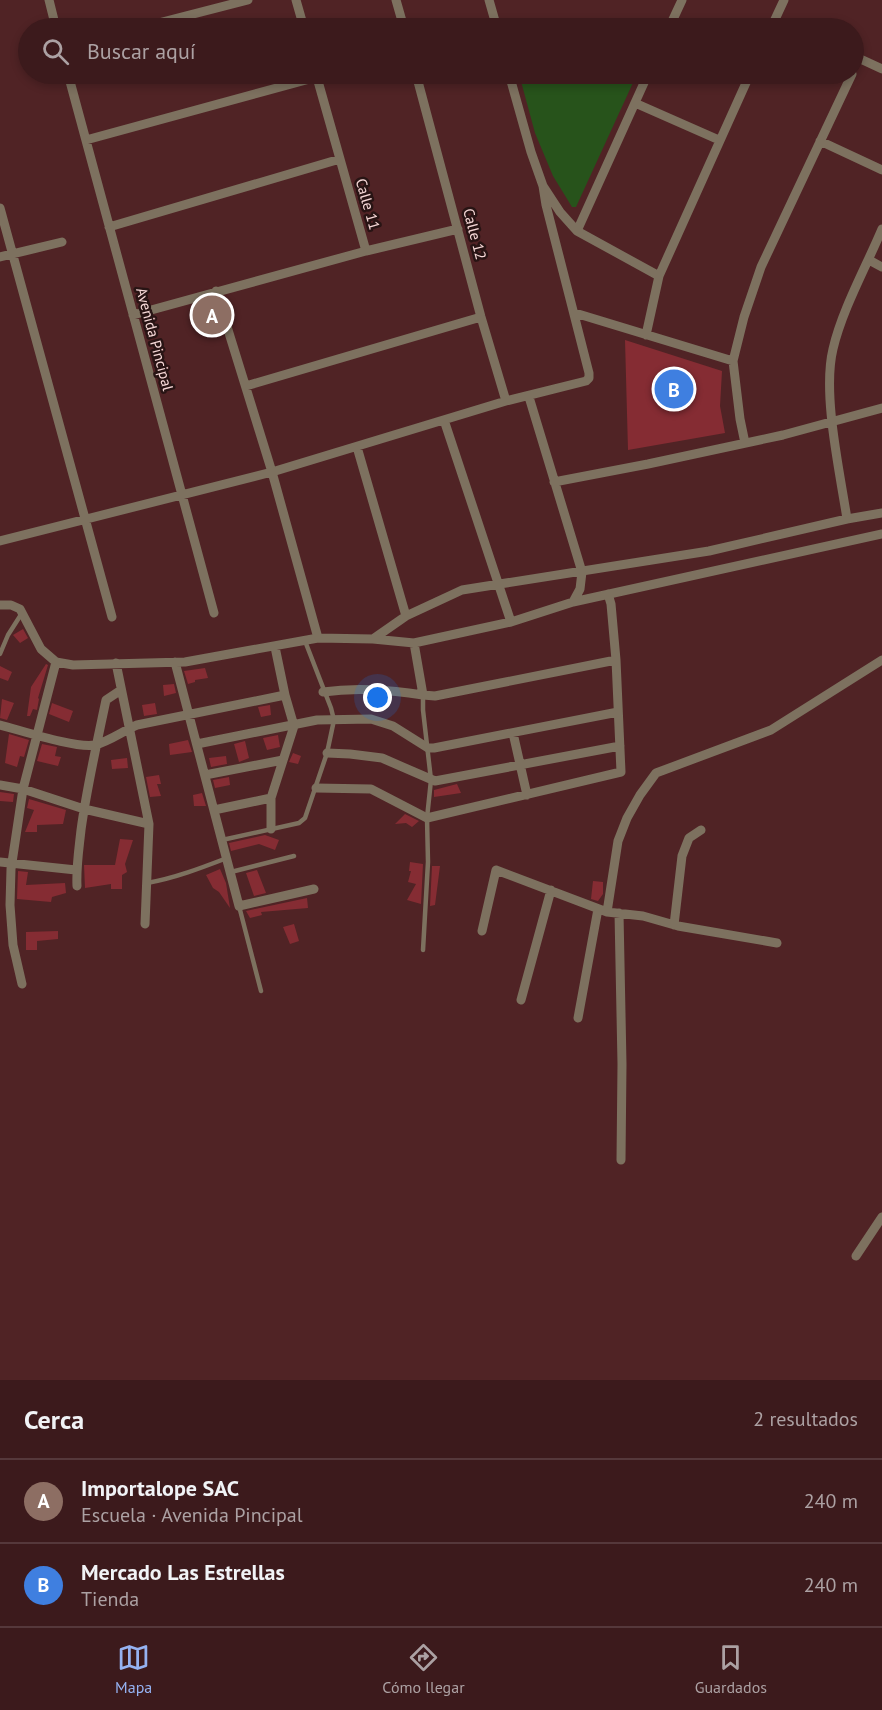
<!DOCTYPE html>
<html lang="es">
<head>
<meta charset="utf-8">
<style>
	body { margin:0; font-family:"PT Sans",sans-serif; background:#432325; color:#f1f3f6 }
	.you { position:absolute; left:378px; top:698px; width:21px; height:21px; margin:-15px; border:4px solid #fff; border-radius:50%; background:#1a73e8; box-shadow:0 0 0 9px #1a73e833 }
	.badge { display:grid; place-items:center; width:39px; height:39px; border-radius:50%; background:#95b2f1; color:#fff; font-size:20px; font-weight:700 }
	.pin { position:absolute; translate:-50% -50%; border:3px solid #fff; box-shadow:0 2px 6px #0006 }
	.list { margin:0; padding:0; list-style:none }
	h2 { display:flex; justify-content:space-between; align-items:center; height:78px; margin:0; padding:0 24px; font-size:26px }
	h2 small { font-size:20px; font-weight:400; color:#aca1a3 }
	.list li { display:grid; grid-template-columns:39px 1fr auto; gap:18px; align-items:center; box-sizing:border-box; height:84px; padding:0 24px; border-top:2px solid #55383b }
	.list b { display:block; font-size:22px; white-space:nowrap }
	.list p { margin:0; font-size:20px; white-space:nowrap; color:#aca1a3 }
	.list em { font-size:20px; font-style:normal; color:#aca1a3 }
	.icon { flex:none; width:33px; height:33px; fill:none; stroke:currentColor; stroke-width:2; stroke-linecap:round; stroke-linejoin:round }
	.map { position:relative; flex:none; width:882px; height:1380px; overflow:hidden }
	.search { position:absolute; background:#3c1a1c; box-shadow:0 3px 9px #0003; left:18px; right:18px; top:18px; height:66px; display:flex; align-items:center; gap:15px; box-sizing:border-box; padding:0 21px; border-radius:33px; color:#aca1a3; font-size:22px }
	.sheet { height:246px; background:#3c1a1c }
	nav { display:flex; justify-content:space-around; align-items:center; box-sizing:border-box; height:84px; border-top:2px solid #55383b; background:#3c1a1c; font-size:16px; color:#aca1a3 }
	nav a { display:grid; justify-items:center; gap:3px }
	nav .on { color:#95b2f1 }
	.map>svg:first-child { display:block }
	.green { fill:#27531b }
	.building { fill:#852c33 }
	.lines { fill:none; stroke-linecap:round; stroke-linejoin:round }
	.lane { stroke:#7d715f; stroke-width:4.5 }
	.street { stroke:#7d715f; stroke-width:9 }
	.labels { text-anchor:middle; dominant-baseline:central; stroke-width:5; stroke-linejoin:round; paint-order:stroke }
	.street-label { font-size:15px; fill:#f6d8d7; stroke:#281414 }
</style>
</head>
<body>
<div class="map">
<svg width="882" height="1380" viewBox="0 0 882 1380">
	<rect width="100%" height="100%" fill="#502325"/>
	<!-- green -->
	<path class="green" d="M519,74h118l-61,133h-4l-19,-31 -18,-43z"/>
	<!-- building -->
	<path class="building" d="M625,340l97,31 -2,35 5,27 -97,17z
		M23,629l5,9 -8,5 -7,-8z
		M46,664l2,1 -10,33 1,1 -2,11 -4,-1 -3,7h-3l4,-29z
		M0,666l12,6 -4,9 -8,-3z
		M205,668l3,10 -13,2v2l-7,2 -4,-13z
		M174,684l2,9 -12,3 -1,-11z
		M2,699l12,4 -7,17 -7,-2z
		M52,703l21,8 -4,11 -20,-8z
		M155,703l2,11 -13,2 -2,-11z
		M270,705l1,10 -10,2 -3,-10z
		M9,734l20,6 -5,17 -4,-1 -3,11 -12,-4z
		M278,735l2,12 -13,3 -4,-12z
		M188,740l4,12 -22,3 -1,-11z
		M245,741l4,17 -10,4 -5,-18z
		M42,744l15,3 -2,9 6,1 -3,9 -21,-5z
		M293,753l8,3 -3,8 -9,-2z
		M226,756l1,8 -16,3 -2,-9z
		M127,758l1,10 -16,1 -1,-9z
		M159,775l2,9h-4l4,12 -11,1 -4,-20z
		M229,777l1,8 -15,3 -2,-8z
		M457,784l4,9 -27,4v-7z
		M0,792l14,2 -1,8 -13,-1z
		M202,793l4,13h-12l-1,-11z
		M29,799l37,11 -3,14 -26,1v7h-12l9,-22 -7,-2z
		M405,814l14,7 -7,6 -6,-4 -11,1z
		M265,835l14,5 -4,10 -16,-6 -28,7 -2,-8z
		M120,839l13,1 -8,24 2,8 -5,3v14h-11v-5l-26,4 -1,-23h31z
		M410,862l13,2 -2,40 -14,-4 9,-16 -8,-2 3,-11h-2z
		M432,866h8l-5,39 -5,1z
		M220,869l6,14 4,25 -11,-16 -6,-4 -7,-13z
		M257,870l9,23 -12,3 -8,-23z
		M18,871l10,1 -2,13 39,-2 1,10 -14,4 -1,5 -34,-3z
		M593,881l10,1v12l-5,7 -7,-2z
		M307,898l1,10 -47,4 1,3 -12,3 -4,-7z
		M294,924l5,17 -9,3 -7,-17z
		M58,931v8l-21,2v9h-11v-18z"/>
	<g class="lines">
		<!-- lane -->
		<path class="lane" d="M0,654l8,-19 14,-22
			M222,840l77,-17 6,-5 22,-65 7,-33 -3,-12 -26,-67
			M231,872l63,-16
			M147,883c28,-5 54,-15 80,-25
			M239,906l22,85
			M423,950l5,-88 -1,-44 4,-38 -8,-70v-15"/>
		<!-- street -->
		<path class="street" d="M49,0l7,28
			M296,0l8,28
			M396,0l8,28
			M489,0l8,28
			M774,21l18,7
			M496,26l36,-3 42,5
			M139,28l109,-28
			M669,28l13,-28
			M771,28l13,-28
			M854,56l28,13
			M68,74l146,539
			M316,74l50,177 92,-22
			M416,74l65,243 25,84
			M509,74l22,78 12,34 17,26 17,19 82,45
			M635,103l84,37
			M86,140l231,-63
			M820,141l62,29
			M0,208l112,409
			M109,227l231,-68
			M577,231l71,-157
			M0,257l62,-15
			M869,260l13,7
			M216,291l56,181 46,166
			M575,313l158,48
			M133,315l233,-64
			M646,335l13,-59 91,-202
			M246,386l235,-69
			M529,397l53,175 -2,17 -7,13 309,-68
			M444,420l67,202
			M745,443l-5,-24 -7,-58 11,-44 17,-50 91,-193
			M357,447l49,169 -33,23
			M554,482l94,-18 135,-29 99,-27
			M847,519c-7,-47 -25,-125 -14,-170 9,-39 33,-82 49,-120
			M0,541l272,-69 234,-71 80,-20 3,-3v-5l-43,-168 -3,-19
			M0,605h11l9,4 21,40 15,13 17,3 112,-3 133,-24 55,1 41,4 97,-21 62,-20
			M406,616l56,-26 247,-39 138,-32 35,-6
			M414,643l9,52 12,1 181,-36 -5,-56 -3,-10
			M175,662l64,244 75,-17
			M116,663l33,161 -4,100
			M323,692c34,-5 66,-2 100,3
			M0,725c20,5 77,24 95,20 15,-4 28,-14 42,-20l148,-30 -10,-48
			M513,733l14,62
			M197,744l120,-24 54,-1 22,7 35,22h6l184,-36
			M327,753l23,1 32,4 53,23 185,-35
			M205,775l78,-15
			M0,785l23,4 61,20 65,15
			M316,788l55,1 56,29 194,-46 -5,-112
			M214,810l57,-12
			M271,829v-31l23,-72 -9,-31
			M0,862l76,8
			M77,886c-1,-19 2,-37 4,-56 6,-44 16,-87 25,-130l15,-10
			M607,912l11,-71 9,-23 13,-23 16,-22 115,-43 111,-70
			M619,913l3,151 -1,96
			M674,925l8,-69 7,-18 12,-8
			M482,931l14,-61 111,42 36,4 35,10 99,17
			M22,984l-9,-39 -3,-40 1,-36 12,-80 33,-127
			M521,1000l30,-110
			M578,1018l20,-109
			M856,1256l26,-39"/>
	</g>
	<g class="labels">
		<!-- street labels -->
		<g class="street-label">
			<text transform="translate(368 204) rotate(74)">Calle 11</text>
			<text transform="translate(475 234) rotate(75)">Calle 12</text>
			<text transform="translate(155 339) rotate(75)">Avenida Pincipal</text>
		</g>
	</g>
</svg>
<div class="you"></div>
<div class="pin badge" style="left:212px;top:315px;background:#8d6e63">A</div>
<div class="pin badge" style="left:674px;top:389px;background:#3f7fe0">B</div>
<div class="search"><svg class="icon" aria-label="search" viewBox="0 0 24 24"><circle cx="10" cy="10" r="6"/><path d="M15 15l6 6"/></svg>Buscar aquí</div>
</div>
<section class="sheet">
<h2>Cerca<small>2 resultados</small></h2>
<ul class="list">
<li><span class="badge" style="background:#8d6e63">A</span><div><b>Importalope SAC</b><p>Escuela · Avenida Pincipal</p></div><em>240 m</em></li>
<li><span class="badge" style="background:#3f7fe0">B</span><div><b>Mercado Las Estrellas</b><p>Tienda</p></div><em>240 m</em></li>
</ul>
</section>
<nav>
<a class="on"><svg class="icon" aria-label="map" viewBox="0 0 24 24"><path d="M3 6l6-2 6 2 6-2v14l-6 2-6-2-6 2zM9 4v14M15 6v14"/></svg>Mapa</a>
<a><svg class="icon" aria-label="directions" viewBox="0 0 24 24"><path d="M12 3l9 9-9 9-9-9zM9 14v-3h6M13 9l2 2-2 2"/></svg>Cómo llegar</a>
<a><svg class="icon" aria-label="saved" viewBox="0 0 24 24"><path d="M7 4h10v16l-5-4-5 4z"/></svg>Guardados</a>
</nav>
</body>
</html>
